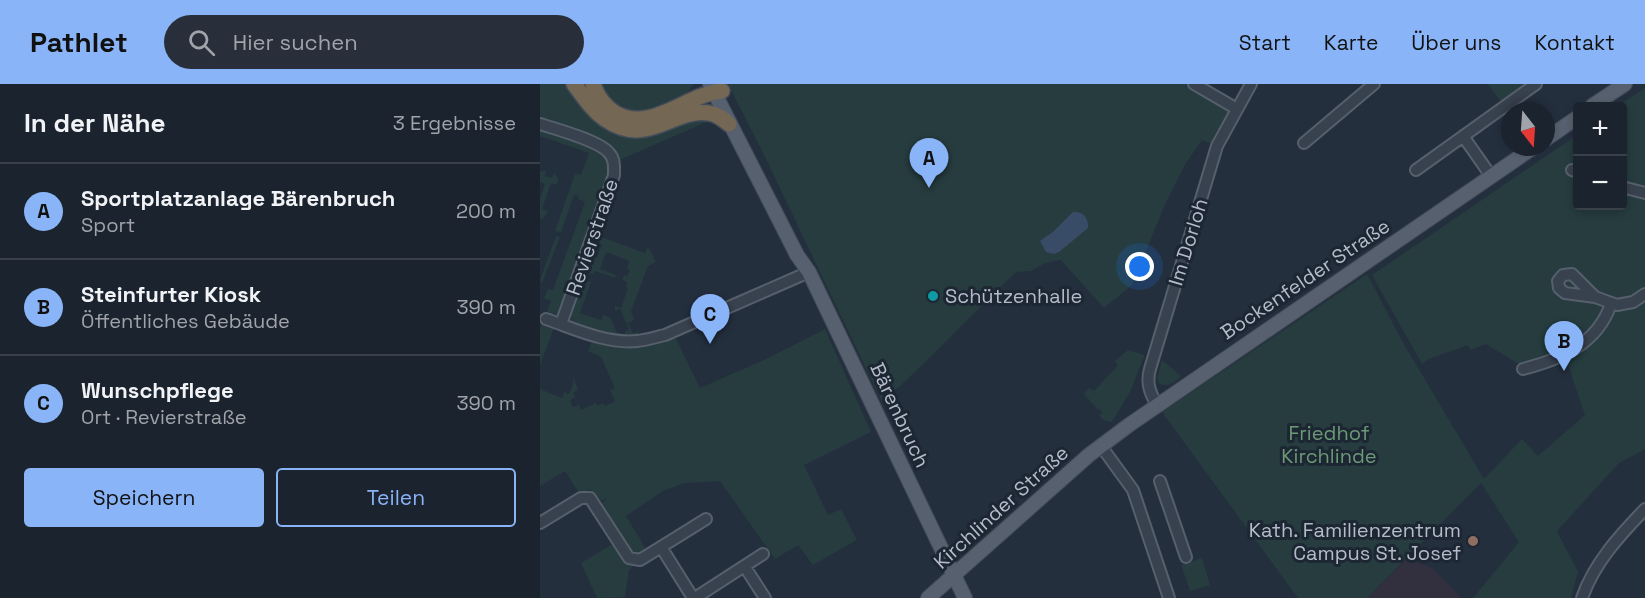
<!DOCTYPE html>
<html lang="de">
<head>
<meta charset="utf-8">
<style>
	body { margin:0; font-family:"Space Grotesk",sans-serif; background:#282f3a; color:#f1f3f6 }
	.controls { position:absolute; right:18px; top:18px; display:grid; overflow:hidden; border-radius:6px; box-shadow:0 3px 9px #0003 }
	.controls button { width:54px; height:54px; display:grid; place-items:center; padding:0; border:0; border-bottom:2px solid #39404a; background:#1b232e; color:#f1f3f6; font:30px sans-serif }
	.compass { position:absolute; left:961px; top:18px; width:54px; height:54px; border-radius:50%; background:#1b232e; box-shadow:0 3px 9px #0003; rotate:163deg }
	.you { position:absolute; left:600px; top:183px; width:21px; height:21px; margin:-15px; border:4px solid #fff; border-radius:50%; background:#1a73e8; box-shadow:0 0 0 9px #1a73e833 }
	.badge { display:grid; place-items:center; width:39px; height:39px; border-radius:50%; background:#8ab4f8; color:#111; font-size:20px; font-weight:700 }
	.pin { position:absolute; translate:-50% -50px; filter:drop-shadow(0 2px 3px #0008) }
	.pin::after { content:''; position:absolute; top:32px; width:21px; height:18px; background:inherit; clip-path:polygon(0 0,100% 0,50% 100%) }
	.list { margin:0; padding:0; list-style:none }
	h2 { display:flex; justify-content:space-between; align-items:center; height:78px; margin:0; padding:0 24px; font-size:26px }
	h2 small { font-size:20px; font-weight:400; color:#a0a4aa }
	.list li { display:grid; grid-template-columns:39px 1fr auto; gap:18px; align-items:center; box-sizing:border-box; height:96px; padding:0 24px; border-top:2px solid #39404a }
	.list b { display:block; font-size:22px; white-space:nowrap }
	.list p { margin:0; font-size:20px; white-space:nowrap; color:#a0a4aa }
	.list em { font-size:20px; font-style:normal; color:#a0a4aa }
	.actions { display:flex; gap:12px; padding:18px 24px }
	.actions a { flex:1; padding:14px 0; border:2px solid #8ab4f8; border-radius:6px; text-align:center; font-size:21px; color:#8ab4f8 }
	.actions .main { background:#8ab4f8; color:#111 }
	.icon { flex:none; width:33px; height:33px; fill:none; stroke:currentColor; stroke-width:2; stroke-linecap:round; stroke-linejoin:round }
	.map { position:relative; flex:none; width:1105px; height:514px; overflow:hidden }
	header { display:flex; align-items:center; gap:36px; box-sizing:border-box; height:84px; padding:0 30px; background:#8ab4f8; color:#111 }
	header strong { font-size:28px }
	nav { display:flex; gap:33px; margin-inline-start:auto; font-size:21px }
	.search { width:420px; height:54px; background:#282f3a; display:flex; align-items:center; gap:15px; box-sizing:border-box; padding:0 21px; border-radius:33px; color:#a0a4aa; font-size:22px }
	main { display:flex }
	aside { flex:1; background:#1b232e }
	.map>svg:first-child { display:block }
	.medical { fill:#32303f }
	.green { fill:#263c3f }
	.water { fill:#394c67 }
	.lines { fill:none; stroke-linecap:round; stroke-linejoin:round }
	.minor-casing { stroke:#565f6c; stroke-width:14 }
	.major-casing { stroke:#414a57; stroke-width:16 }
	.highway-casing { stroke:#434c59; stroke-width:18 }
	.minor { stroke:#38414e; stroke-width:10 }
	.major { stroke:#56606e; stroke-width:14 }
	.highway { stroke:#746855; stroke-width:15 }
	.culture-dot { fill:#0f9aa8; stroke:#1d2633; stroke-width:2 }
	.education-dot { fill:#8d6e63; stroke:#1d2633; stroke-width:2 }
	.labels { text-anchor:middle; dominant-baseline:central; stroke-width:6; stroke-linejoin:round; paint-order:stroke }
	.street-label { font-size:20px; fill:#b4bcc9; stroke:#1d2633 }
	.poi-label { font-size:20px; fill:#b4bcc9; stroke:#1d2633; text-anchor:start }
	.park-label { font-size:20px; fill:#6b9a76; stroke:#1d2633 }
</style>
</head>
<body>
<header>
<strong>Pathlet</strong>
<div class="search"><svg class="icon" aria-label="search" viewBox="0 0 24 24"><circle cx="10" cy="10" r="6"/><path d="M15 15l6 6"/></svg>Hier suchen</div>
<nav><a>Start</a><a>Karte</a><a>Über uns</a><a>Kontakt</a></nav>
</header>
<main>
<aside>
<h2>In der Nähe<small>3 Ergebnisse</small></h2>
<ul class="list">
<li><span class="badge">A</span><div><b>Sportplatzanlage Bärenbruch</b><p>Sport</p></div><em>200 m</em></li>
<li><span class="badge">B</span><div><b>Steinfurter Kiosk</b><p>Öffentliches Gebäude</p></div><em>390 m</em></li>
<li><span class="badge">C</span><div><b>Wunschpflege</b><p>Ort · Revierstraße</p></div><em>390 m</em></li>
</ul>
<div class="actions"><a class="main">Speichern</a><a>Teilen</a></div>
</aside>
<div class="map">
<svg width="1105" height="514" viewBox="0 0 1105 514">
	<rect width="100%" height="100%" fill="#242f3e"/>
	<!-- medical -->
	<path class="medical" d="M868,474l27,12 26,28h-94z"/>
	<!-- green -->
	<path class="green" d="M0,0h28l31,36 99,-4 13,4 -96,42 -10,-3 3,10 -1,7 -50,139 -10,-3 4,-11 -7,-3 4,-9 5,1 32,-88 -7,-3 1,-3 -5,-1 -13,37 -6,-1 20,-57 6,1 8,-22 -49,-17z
		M57,0h97l-10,13 -36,17 -31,-4z
		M188,0h466l43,25 -20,37 -15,-6 -16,23 -20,39 -34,83 -28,23 -43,-48 -16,3 -14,8 -15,1c-45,43 -87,89 -134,130l-116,-243z
		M948,0h41l-26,20z
		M1105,4v361l-26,14 -62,68 21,41 -7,26h-98l46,-56 -38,-59 -114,115h-69l-136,-186 205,-138 34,65 83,140 38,-40 16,17 47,-41 -22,-65 -41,16 -36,-22 -16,6 -2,-5 -39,14 -7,5 -50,-89 205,-140 1,71h44v-100h-4z
		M6,86l-1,6 7,2 2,-5 4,5 -1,7 -6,-2 -9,26 6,2 -5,8 -3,-1v-19l5,-15 -5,-2v-10z
		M16,152l4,1 -18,46 -2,-3z
		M59,152l46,17 2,-5 3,1 6,13 -8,4 -17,45 3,9 -6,3 5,10 5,-2 1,4 -14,1v-4l4,-3 -9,-20 -5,2v-5l6,2 7,-20 -2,-1 1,-5 -5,-2 2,-5 3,1 3,-6 -3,-1 2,-8 -23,-9 -6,17 16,6 -1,3 -20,-7 -2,4 -7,-5 5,-14 6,2 5,-14 -5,-2z
		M48,197l3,1 -11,31 21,7 2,-5 7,2 8,18 -15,-2 -30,-10 -3,-8 12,-32z
		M2,238l32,12v1l-20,-7 -14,37v-36z
		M285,245l46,103 -67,33 24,50 13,-6 16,31 -44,25 -15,-20 -23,14 -55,-78 -36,2 -21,8 -37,25 21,35 -6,4h-9l-32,-50 7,-7 -9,4 -8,-13 -10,6 -15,-24 -25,15v-97l22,9 2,-6 5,2 4,-10v-8l5,14 -5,3 2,4 -5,3 3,7 6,-2 2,5 15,-7 1,3 6,-3 2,3 10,-4 -5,-12 5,-2 -14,-31 -13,-6 3,-8 59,1 25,-7 25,51 66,-29z
		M588,266l16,5v2l-14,35 -17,28 -2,2 -8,-2 -4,-5 3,-2 -2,-4h-3l-13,-15 5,-6 5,3 24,-26 -3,-4z
		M622,276l19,16c-6,6 -11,11 -21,8l-3,-5z
		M76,458l16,26 -3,2 -4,27 -28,1 -16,-35z
		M662,474l8,27 -20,6 -9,-26z"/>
	<!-- water -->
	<path class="water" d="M533,128c10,-1 16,6 15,16l-29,24 -5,2 -8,-2 -6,-11 14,-10z"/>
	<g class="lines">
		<defs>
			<path id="minor" d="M654,0l43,25
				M0,40c16,5 60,17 69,29 6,6 5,14 5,22l-53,149
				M923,52l28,40
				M764,59l70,-59
				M876,86l120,-86
				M1032,86l6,2
				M1082,103l23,6
				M1055,213l-23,-23 -9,1 -5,6 1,7 6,5 30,4 22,8 16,-3 12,-8
				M6,235c29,10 60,25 91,22 10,-1 19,-4 28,-6l144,-63
				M983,285c39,-10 74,-25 88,-65
				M617,321c-7,-12 -11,-22 -7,-36l67,-223 34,-62
				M561,362l32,44 36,108
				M620,397l26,76
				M0,439l41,-25h9l39,60 11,2 21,-13 32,51
				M121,463l45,-28
				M205,483l20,31
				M155,514l68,-44
				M1042,514c12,-35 38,-63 63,-89"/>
			<path id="major" d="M170,0l87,171 12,17 156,326
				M1052,22l33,-22
				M1006,55l32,-22
				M388,514l161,-143 40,-30 405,-278"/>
			<path id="highway" d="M34,0c9,12 18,26 31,35 43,30 68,-12 104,-6 8,1 14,6 20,11
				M53,0c4,12 11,22 22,29 36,21 71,-19 107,-22"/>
		</defs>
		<!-- minor casing -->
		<use href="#minor" class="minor-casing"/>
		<!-- major casing -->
		<use href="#major" class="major-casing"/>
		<!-- highway casing -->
		<use href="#highway" class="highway-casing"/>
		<!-- minor -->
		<use href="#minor" class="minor"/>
		<!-- major -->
		<use href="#major" class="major"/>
		<!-- highway -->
		<use href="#highway" class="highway"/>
	</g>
	<!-- markers -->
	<circle class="culture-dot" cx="393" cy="212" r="6"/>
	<circle class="education-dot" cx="933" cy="457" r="6"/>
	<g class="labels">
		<!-- street labels -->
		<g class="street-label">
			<text transform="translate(52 153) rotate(-71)">Revierstraße</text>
			<text transform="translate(648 158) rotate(-73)">Im Dorloh</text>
			<text transform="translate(765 195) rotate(-34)">Bockenfelder Straße</text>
			<text transform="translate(360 331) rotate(65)">Bärenbruch</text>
			<text transform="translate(461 423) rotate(-42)">Kirchlinder Straße</text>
		</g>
		<!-- poi labels -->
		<g class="poi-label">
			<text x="405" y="212">Schützenhalle</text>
			<text x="921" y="446" text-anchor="end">Kath. Familienzentrum<tspan x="921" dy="23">Campus St. Josef</tspan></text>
		</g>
		<!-- park labels -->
		<g class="park-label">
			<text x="789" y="349">Friedhof<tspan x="789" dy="23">Kirchlinde</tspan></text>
		</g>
	</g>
</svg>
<div class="controls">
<button>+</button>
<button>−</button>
</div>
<svg class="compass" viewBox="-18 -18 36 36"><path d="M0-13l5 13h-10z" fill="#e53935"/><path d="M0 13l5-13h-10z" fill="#a0a4aa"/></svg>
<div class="you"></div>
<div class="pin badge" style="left:389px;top:104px">A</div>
<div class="pin badge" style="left:1024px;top:287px">B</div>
<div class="pin badge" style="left:170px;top:260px">C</div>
</div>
</main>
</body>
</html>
